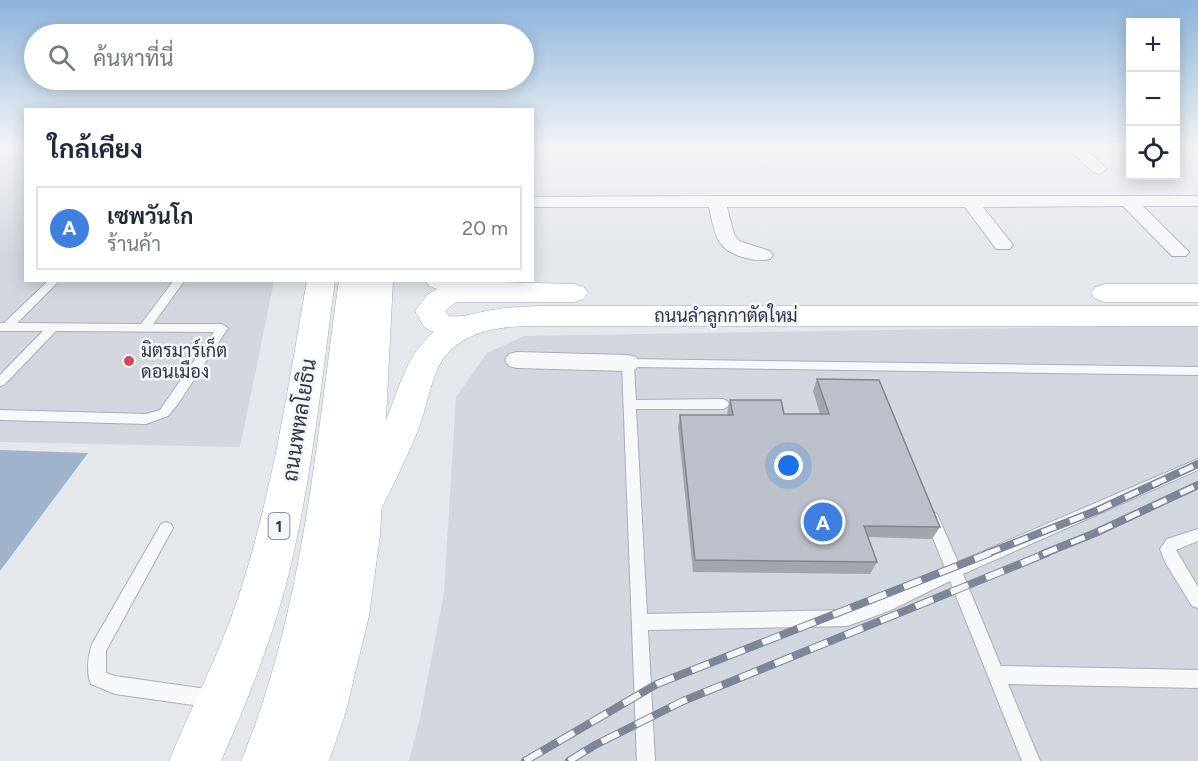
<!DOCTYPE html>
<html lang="th">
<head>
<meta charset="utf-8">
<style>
	body { margin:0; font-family:Figtree,Sarabun,sans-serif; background:#f6f6f7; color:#1f2937 }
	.controls { position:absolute; right:18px; top:18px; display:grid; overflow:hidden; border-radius:0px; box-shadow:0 3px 15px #0003 }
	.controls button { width:54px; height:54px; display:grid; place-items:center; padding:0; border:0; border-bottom:2px solid #e0e1e3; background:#fff; color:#1f2937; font:30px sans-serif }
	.you { position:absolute; left:789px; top:466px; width:21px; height:21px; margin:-15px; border:4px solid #fff; border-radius:50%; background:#1a73e8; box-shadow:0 0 0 9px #1a73e833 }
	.badge { display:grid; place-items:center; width:39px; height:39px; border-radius:50%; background:#b45309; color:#fff; font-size:20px; font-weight:700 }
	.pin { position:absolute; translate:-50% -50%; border:3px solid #fff; box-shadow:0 2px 6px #0006 }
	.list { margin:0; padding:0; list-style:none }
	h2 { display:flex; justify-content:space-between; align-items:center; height:78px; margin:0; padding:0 24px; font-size:26px }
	h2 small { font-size:20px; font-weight:400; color:#747a83 }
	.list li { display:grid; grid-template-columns:39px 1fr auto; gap:18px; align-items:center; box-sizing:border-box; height:84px; margin:0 12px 12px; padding:0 12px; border:2px solid #e0e1e3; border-radius:0px }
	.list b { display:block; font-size:22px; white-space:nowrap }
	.list p { margin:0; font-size:20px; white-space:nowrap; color:#747a83 }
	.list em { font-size:20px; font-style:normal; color:#747a83 }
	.icon { flex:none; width:33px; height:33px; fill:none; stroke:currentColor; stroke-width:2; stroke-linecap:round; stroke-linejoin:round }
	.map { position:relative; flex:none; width:1198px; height:761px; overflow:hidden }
	.search { position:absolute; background:#fff; box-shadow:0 3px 15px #0003; left:24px; top:24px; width:510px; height:66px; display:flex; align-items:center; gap:15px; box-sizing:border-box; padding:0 21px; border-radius:33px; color:#747a83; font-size:22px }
	.panel { position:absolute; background:#fff; box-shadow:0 3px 15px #0003; left:24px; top:108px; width:510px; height:174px; border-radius:0px }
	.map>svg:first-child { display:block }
	.built { fill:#d2d6de }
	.water { fill:#9fb4cc }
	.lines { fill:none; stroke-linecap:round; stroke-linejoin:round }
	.service-casing { stroke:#a9aeb7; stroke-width:2 }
	.minor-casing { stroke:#a9aeb7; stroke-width:2 }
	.secondary-casing { stroke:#a9aeb7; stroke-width:1 }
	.primary-casing { stroke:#a3abb8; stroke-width:1 }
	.service { fill:#f7f8fa; fill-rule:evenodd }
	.minor { fill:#f7f8fa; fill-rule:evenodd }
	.secondary { fill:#fff; fill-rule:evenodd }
	.primary { fill:#fff; fill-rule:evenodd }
	.rail-far1-casing { stroke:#7d8696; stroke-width:8 }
	.rail-casing { stroke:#7d8696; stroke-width:8 }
	.rail-far1 { stroke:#f4f6f9; stroke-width:5; stroke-dasharray:15; stroke-linecap:butt }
	.rail { stroke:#f4f6f9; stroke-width:6; stroke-dasharray:19; stroke-linecap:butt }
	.wall { fill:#a1a5ae }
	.building { fill:#bbc0ca; stroke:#83868d; stroke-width:1.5 }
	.poi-dot { fill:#d1495b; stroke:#f4f6f9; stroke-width:2 }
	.labels { text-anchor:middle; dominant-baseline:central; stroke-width:5; stroke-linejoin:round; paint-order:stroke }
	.shield { fill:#f4f6f9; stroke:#676e7b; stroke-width:1.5 }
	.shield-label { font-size:16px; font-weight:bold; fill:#2b3445 }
	.street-label { font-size:18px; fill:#2b3445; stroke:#f4f6f9 }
	.poi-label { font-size:18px; fill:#2b3445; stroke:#f4f6f9; text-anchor:start }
	.near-street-label { font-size:21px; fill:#2b3445; stroke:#f4f6f9 }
</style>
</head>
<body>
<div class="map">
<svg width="1198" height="761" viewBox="0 0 1198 761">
	<rect width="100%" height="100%" fill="#e4e7ec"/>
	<!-- built -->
	<path class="built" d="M0,146h25l1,134 248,1 -34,166 -240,-5z
		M1198,325v436h-789l11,-43 24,-125 12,-196 31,-44 37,-17z"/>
	<!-- water -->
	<path class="water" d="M0,450l88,3 -88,118z"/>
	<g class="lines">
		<defs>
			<path id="service" d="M49,280h11l-43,43 124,1 33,-44h11l-32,44h69l6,4 -50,76 -10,12 -22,8 -146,-4v-10l146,4 14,-4 54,-78 -158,-1 -52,54 -4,1v-11l43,-44h-43v-8h4z
				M628,359l570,8v8l-564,-8 2,33 87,-1 4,2 2,3 -2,3 -4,2h-87l11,205 200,-4 33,-10 65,-32 -20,-50 2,-4 5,-2 5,2 21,48 240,-103v11l-235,104 38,92 197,4v18l-190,-4 32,77h-18l-72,-180 -61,30 -42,15 -199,4 7,131h-18l-15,-398z
				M166,522l5,2 2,4 -67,123v22l9,3 99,14 6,3 3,6 -3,6 -6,3 -99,-14 -24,-10c-5,-11 -3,-29 1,-40l69,-120z
				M1198,529v12l-22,9 22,37v21l-6,-2 -26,-42 -6,-15 7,-10z"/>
			<path id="minor" d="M1065,146h17l25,23 -8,5 -6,-2z
				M720,196h478v10h-55l46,46 -3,4h-14l-49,-50 -140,1 30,38 -3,4h-14l-31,-42h-238l7,27 5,7 31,10 3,4 -3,4c-8,2 -16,1 -24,-1 -31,-8 -31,-24 -37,-51h-177v-10z
				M517,352l111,3 8,2 4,6 -4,6 -8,2 -111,-3 -8,-2 -4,-6 4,-6z"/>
			<path id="secondary" d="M425,280l149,4 10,3 4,6 -4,6 -10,3h-118l-11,9 4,5c16,2 28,-4 43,-6 15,-3 29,-3 44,-4h662v20h-662c-38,0 -81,5 -99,44 -8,19 -11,39 -18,58 -12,30 -27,59 -41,88l-14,4 -14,-4 -6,-12c13,-25 27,-49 38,-75 16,-33 21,-72 52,-97l-10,-5 -9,-16 13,-17 9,-5 -8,-3z
				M1105,284h93v18h-93l-10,-3 -4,-6 4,-6z"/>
			<path id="primary" d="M307,280h28c-13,98 -23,197 -46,293 -16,64 -41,127 -68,188h-52c22,-54 49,-104 68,-160 35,-104 51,-213 70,-321z
				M339,280h54l-13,256 -11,80 -24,99 -16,46h-88c63,-151 75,-320 98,-481z"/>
		</defs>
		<!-- service casing -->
		<use href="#service" class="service-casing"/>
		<!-- minor casing -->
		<use href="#minor" class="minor-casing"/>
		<!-- secondary casing -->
		<use href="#secondary" class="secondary-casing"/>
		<!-- primary casing -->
		<use href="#primary" class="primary-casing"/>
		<!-- service -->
		<use href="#service" class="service"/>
		<!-- minor -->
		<use href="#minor" class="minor"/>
		<!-- secondary -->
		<use href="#secondary" class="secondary"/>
		<!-- primary -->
		<use href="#primary" class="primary"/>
		<defs>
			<path id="rail-far1" d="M986,554l112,-44 100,-46
				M1043,554l52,-21 103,-48"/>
			<path id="rail" d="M525,761l132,-77 333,-131
				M569,761l26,-16 88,-44 364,-148"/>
		</defs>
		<!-- rail-far1 casing -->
		<use href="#rail-far1" class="rail-far1-casing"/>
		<!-- rail casing -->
		<use href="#rail" class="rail-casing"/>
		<!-- rail-far1 -->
		<use href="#rail-far1" class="rail-far1"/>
		<!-- rail -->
		<use href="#rail" class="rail"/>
	</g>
	<!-- wall -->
	<path class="wall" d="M817,379l123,148 -8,12 -64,-2 9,25 -7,12 -177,-2 -15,-145 2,-12h48l-1,-2 3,-13 54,14h36l-7,-23z"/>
	<!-- building -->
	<path class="building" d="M817,379l62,1 61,147 -76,-1 13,36 -182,-2 -15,-145h53l-3,-15h51l3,14h45z"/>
	<!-- sky -->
	<linearGradient id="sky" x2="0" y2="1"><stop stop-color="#8bb4dd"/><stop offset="0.58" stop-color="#f3f4f6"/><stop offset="1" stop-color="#f3f4f6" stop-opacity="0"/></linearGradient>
	<rect width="1198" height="253" fill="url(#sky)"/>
	<!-- markers -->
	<circle class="poi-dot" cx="129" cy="361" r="6"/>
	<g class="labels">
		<!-- shield labels -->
		<rect class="shield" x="268.5" y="513" width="21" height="26" rx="4.5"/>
		<g class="shield-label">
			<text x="279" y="526">1</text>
		</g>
		<!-- street labels -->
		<g class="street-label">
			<text x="726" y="316">ถนนลำลูกกาตัดใหม่</text>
		</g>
		<!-- poi labels -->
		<g class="poi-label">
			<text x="141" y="351">มิตรมาร์เก็ต<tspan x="141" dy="21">ดอนเมือง</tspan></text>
		</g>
		<!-- near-street labels -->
		<g class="near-street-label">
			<text transform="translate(299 420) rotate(-81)">ถนนพหลโยธิน</text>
		</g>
	</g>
</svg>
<div class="controls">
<button>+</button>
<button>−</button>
<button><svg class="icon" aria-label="locate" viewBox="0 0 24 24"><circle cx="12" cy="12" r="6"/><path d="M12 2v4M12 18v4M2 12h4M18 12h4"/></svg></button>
</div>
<div class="you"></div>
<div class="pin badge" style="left:823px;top:522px;background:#3f7fe0">A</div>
<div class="search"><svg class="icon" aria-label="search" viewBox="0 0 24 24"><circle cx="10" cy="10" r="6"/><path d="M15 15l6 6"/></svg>ค้นหาที่นี่</div>
<section class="panel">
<h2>ใกล้เคียง<small></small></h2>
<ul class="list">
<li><span class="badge" style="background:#3f7fe0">A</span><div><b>เซพวันโก</b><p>ร้านค้า</p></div><em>20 m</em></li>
</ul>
</section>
</div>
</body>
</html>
